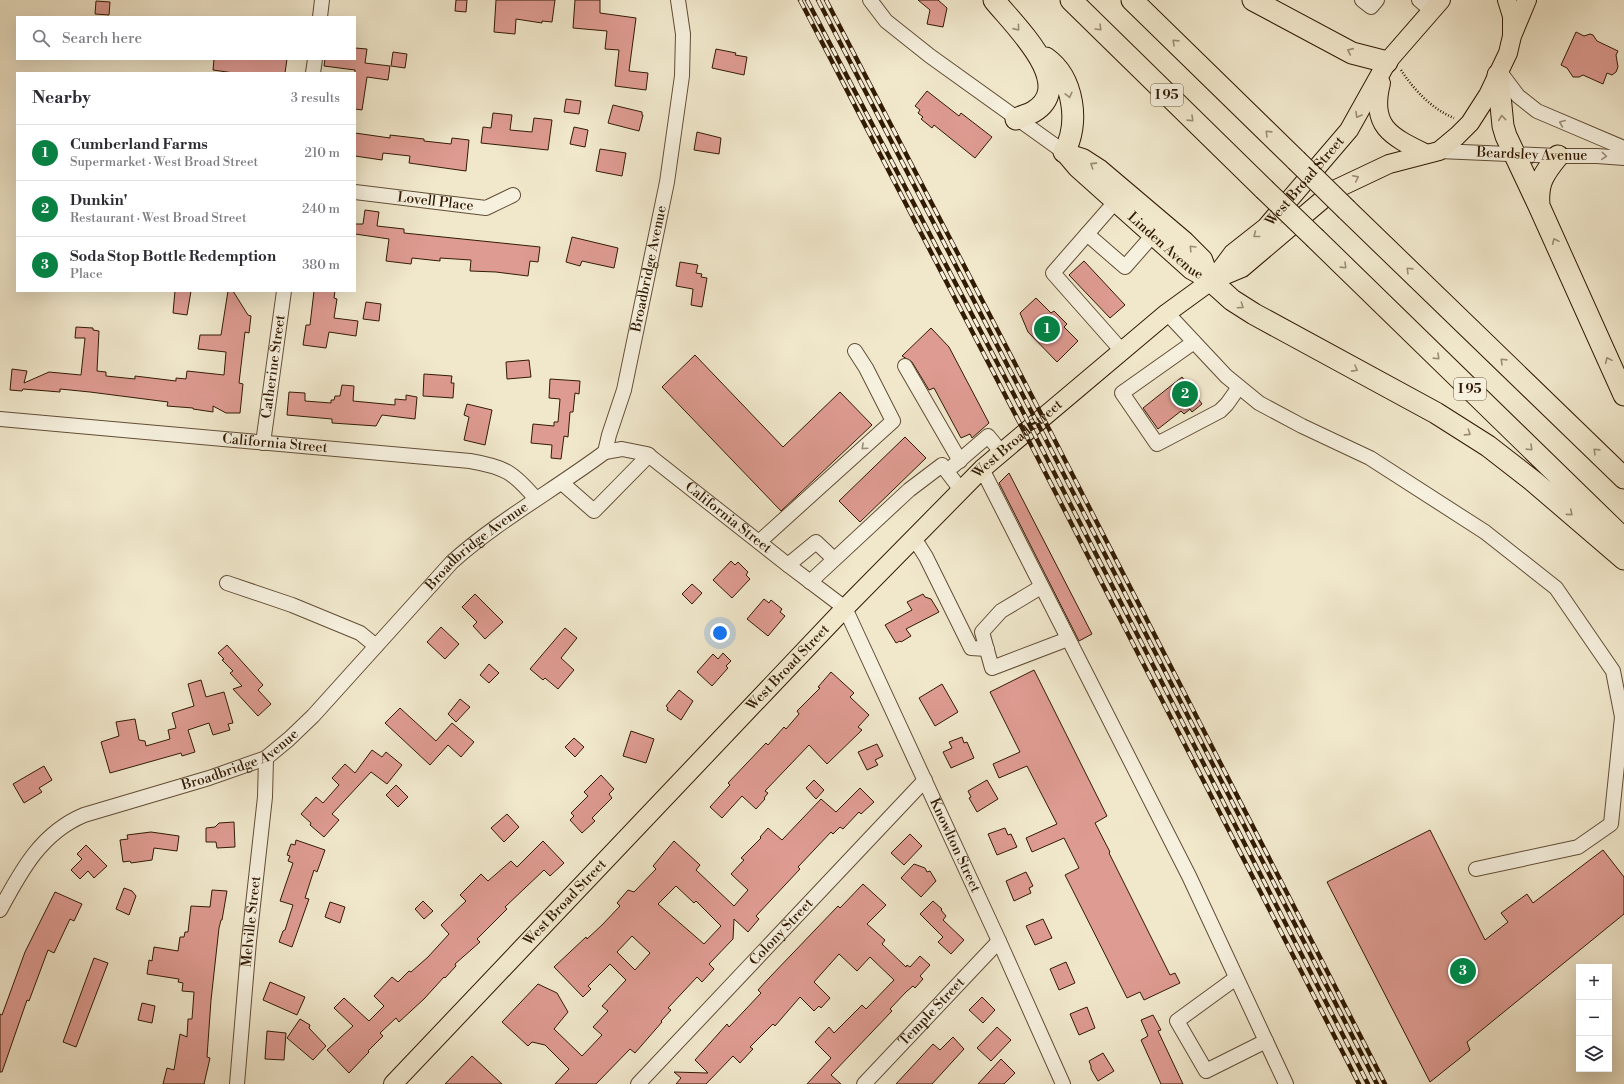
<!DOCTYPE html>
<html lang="en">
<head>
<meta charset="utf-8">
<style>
	body { margin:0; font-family:"Libre Bodoni",serif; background:#f2f2f3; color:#2b2b33 }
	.controls { position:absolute; right:12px; bottom:12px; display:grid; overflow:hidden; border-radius:0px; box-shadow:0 4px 16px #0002 }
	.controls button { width:36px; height:36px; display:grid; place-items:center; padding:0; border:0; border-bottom:1px solid #e1e1e2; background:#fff; color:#2b2b33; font:20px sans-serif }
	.you { position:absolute; left:720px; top:633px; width:14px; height:14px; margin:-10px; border:3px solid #fff; border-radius:50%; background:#1a73e8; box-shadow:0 0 0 6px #1a73e833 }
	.badge { display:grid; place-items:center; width:26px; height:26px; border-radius:50%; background:#0b8043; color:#fff; font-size:13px; font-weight:700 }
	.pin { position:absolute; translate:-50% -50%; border:2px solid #fff; box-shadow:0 1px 4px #0006 }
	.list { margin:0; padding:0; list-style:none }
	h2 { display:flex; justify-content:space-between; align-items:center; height:52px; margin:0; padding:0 16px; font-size:17px }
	h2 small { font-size:13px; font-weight:400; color:#7c7c81 }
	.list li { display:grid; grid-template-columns:26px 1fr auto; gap:12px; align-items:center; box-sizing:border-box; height:56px; padding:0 16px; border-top:1px solid #e1e1e2 }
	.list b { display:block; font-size:15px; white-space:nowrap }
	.list p { margin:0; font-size:13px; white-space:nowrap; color:#7c7c81 }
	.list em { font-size:13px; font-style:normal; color:#7c7c81 }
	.icon { flex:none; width:22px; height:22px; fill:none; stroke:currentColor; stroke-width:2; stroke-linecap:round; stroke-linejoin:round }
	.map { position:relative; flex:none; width:1624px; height:1084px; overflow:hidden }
	.search { position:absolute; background:#fff; box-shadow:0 4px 16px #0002; left:16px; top:16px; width:340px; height:44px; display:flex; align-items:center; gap:10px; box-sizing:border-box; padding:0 14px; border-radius:0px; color:#7c7c81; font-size:15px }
	.panel { position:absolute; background:#fff; box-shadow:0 4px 16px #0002; left:16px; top:72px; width:340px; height:220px; border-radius:0px }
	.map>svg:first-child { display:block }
	.building { fill:#de9b91; stroke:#321b04; fill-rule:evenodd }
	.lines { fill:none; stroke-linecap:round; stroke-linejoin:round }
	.minor-casing { stroke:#624e36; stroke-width:16 }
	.major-casing { stroke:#321b04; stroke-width:20 }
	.highway-casing { stroke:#321b04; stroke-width:23 }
	.path { stroke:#321b04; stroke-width:2.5; stroke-dasharray:1 2; stroke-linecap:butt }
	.minor { stroke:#f6f0de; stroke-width:14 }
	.major { stroke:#f1e8cc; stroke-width:18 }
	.highway { stroke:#f1e8cc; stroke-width:21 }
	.rail-casing { stroke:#321b04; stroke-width:4.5 }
	.rail { stroke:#f6f0de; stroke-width:3; stroke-dasharray:9; stroke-linecap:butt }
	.highway-bridge-casing { stroke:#321b04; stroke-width:23; stroke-linecap:butt }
	.highway-bridge { stroke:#f1e8cc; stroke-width:21 }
	.oneway { stroke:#9b8c72 }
	.oneway2 { stroke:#9e907c }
	.labels { text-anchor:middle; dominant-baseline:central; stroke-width:3; stroke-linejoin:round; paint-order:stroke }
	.shield { fill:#f6f0de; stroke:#6d5b45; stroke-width:1 }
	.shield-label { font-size:13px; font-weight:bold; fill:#321b04 }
	.street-label { font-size:14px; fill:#321b04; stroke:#f6f0de }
</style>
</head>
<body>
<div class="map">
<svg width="1624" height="1084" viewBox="0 0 1624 1084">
	<rect width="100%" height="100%" fill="#f1e8cc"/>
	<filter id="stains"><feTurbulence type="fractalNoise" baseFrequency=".005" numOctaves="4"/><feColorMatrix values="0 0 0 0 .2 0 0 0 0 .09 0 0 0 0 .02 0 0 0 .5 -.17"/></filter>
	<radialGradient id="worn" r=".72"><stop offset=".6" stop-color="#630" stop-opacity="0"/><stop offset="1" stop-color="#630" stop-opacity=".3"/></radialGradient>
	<!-- building -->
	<path class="building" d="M456,0h11l-1,12 -11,-1z
		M496,0h59l-3,22 -10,-1v2l-26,-4 -1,15 -21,-2z
		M575,0h25v13l36,5 -7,53 19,2 -2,17 -31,-4 4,-36 -14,-1 2,-18 -34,-3z
		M918,0h20l9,8 -4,19 -16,-3 3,-14z
		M96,1l14,1 -1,13 -14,-1z
		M1576,32l8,4 6,-2 3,1 4,6 21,10 -2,4 2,12 -2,5 -4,3 -5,-2 -4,11 -20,-9 -4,2h-6l-6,-9 -6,-3z
		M355,48l12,1 -2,14 25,3 -2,14 -21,-3 -5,33 -7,-1v-39l-31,-4 1,-7h30z
		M716,49l20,4 -1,2 12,2 -3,18 -32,-7z
		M393,52l14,2 -2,14 -14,-2z
		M214,59h73l-2,14h-51l-21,-3z
		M927,91l32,25 2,-3 31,24 -17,21 -41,-33 -2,3 -11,-9 2,-2 -5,-4 2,-3 -5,-4z
		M566,99l15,2 -2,13 -15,-2z
		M613,105l29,7v3h1l-4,16 -31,-8z
		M493,113l19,2 -2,15 22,2 2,-14 18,2 -4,30 -67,-7 2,-16 8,1z
		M574,127l14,3 -3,17 -15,-3z
		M697,132l24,6 -2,16 -25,-4z
		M355,133l35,5v-3l34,4v2l27,3 1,-6 17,2 -3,31 -57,-8 1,-7 -27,-3 -1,7 -27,-4z
		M600,149l26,4 -4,23 -26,-5z
		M365,210l14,2 -2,14 27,3v4l136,14 -2,15 -8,-1 -2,15 -32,-4 -26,-1 1,-11 -31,-2v3l-28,-3 -1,6 -25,-3 3,-22 -34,-5v-10h8z
		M572,237l46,11 -4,20 -32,-7 -2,5 -14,-4z
		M1084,261l41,44 -15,13 -41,-43z
		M680,262l18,3 -2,8 6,1 -1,3 6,1 -5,29 -11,-2 2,-16 -17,-3z
		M175,291h16l-4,24 -14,-2z
		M228,291h5l15,24 3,1 -2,17 -4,-1 -6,51 4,1 -3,29h-14l-13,-7v6l-20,-3v-1l-26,-2 1,-4 -78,-10 -30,-3v3l-37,-3 -1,2 -12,-1 2,-21 15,2 -3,12 25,-11 32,3 4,-37h-10l1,-11 17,1v2l6,1 -2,40 9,1v4l29,3v-3l41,5v-3l10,1 1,-8 37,4 2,-23 -28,-3 2,-14h21z
		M314,291h21l-1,7 3,1 -3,19 24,3 -2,15 -27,-4 -3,16 -23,-3 3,-20h4z
		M1036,298l15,15 3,-2 13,13 -3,3 14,14 -21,21 -29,-30 -8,-19z
		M366,302l15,2 -2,17 -16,-2z
		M931,328l18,19 40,76 -17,15 -2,-4 -9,4 -27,-50 -5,2 -17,-28 -10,-6z
		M695,355l88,92 57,-55 32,33 -91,86 -119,-124z
		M529,360l2,17 -24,2 -1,-17z
		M424,374l28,2 -1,7h3l-1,15 -30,-2z
		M1182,377l20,27 -10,8 -2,-3 -6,5 -3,-3 -23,18 -15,-21z
		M550,379l30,2 -1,13 -4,-1 -2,19h-3l-2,25 -4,-1 -3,23 -10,-1 1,-13 -21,-2 2,-19 21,2v-4h4l2,-23 -11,-1z
		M342,385l12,1 -1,15 42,4v-6l11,1v-5l11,2 -2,22 -33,-4 -6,11 -44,-3v-4l-45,-4 2,-23 16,1v8l26,2v-3h3l1,-4h5z
		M467,404l25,6 -7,35 -21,-5 5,-23 -5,-2z
		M905,437l21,21 -66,64 -21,-21z
		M1009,473l83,161 -13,7 -80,-158z
		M731,561l4,4 3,-3 10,10 -2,3 4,4 -18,19 -19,-18z
		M692,584l10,9 -10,11 -10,-10z
		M475,594l28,28 -18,17 -12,-13 4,-4 -15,-15z
		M923,594l2,3 6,2 8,13 -33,17 5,7 -10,6 -1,-1 -4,2 -11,-18 27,-15 -5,-8z
		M764,599l5,4 2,-3 11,9 -2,3 5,4 -17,20 -21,-17z
		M441,627l18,17 -14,15 -18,-17z
		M565,628l12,10 -16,20 13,12 -16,19 -13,-11 -2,2 -13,-11z
		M227,645l36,40 -5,5 13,14 -13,12 -25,-27 9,-3 -12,-13 3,-2 -11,-11 2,-1 -6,-6z
		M723,653l8,8 -5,5 2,2 -16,18 -15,-14 16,-18 5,5z
		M489,664l10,9 -10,10 -9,-8z
		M1034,670l73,146 -12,7 15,29 -1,1 61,122 5,-2 5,10 -36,17 -4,-8 -13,6 -62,-123 14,-7 -15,-30 -32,14 -6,-14 31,-14 -30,-58 -28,12 -6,-14 27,-12 -30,-60z
		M831,672l23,21 -4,4 19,18 -11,12 4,3 -35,34 -18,-19 -44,46 3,2 -4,5 1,1 -9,10 -14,-13 -20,22 -12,-11 20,-22 -2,-2 38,-40 2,2 16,-18 2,2 13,-15 -2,-3 23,-23 -2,-1z
		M201,680l5,17 18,-5 9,31 -5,1 2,6 -17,5 -4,-12 -21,7 7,22 -13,4 -1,-3 -71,20 -9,-31 18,-6 -3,-14 19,-3 4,21 6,1 1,5 24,-7 -2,-9 8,-2 -4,-15 22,-7 -6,-22z
		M942,684l16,28 -23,14 -16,-28z
		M679,690l14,11 -12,19 -14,-10 1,-2 -2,-2z
		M460,699l10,8 -14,15 -8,-8z
		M400,708l36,33 16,-18 22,19 -13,15 -13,-12 -18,20 -45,-42z
		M631,731l23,8 -8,24 -23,-7z
		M962,737l2,6 3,-1 7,16 -23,10 -8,-16 9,-4 -3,-6z
		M574,738l10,9 -9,10 -10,-10z
		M877,744l6,12 -8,4 3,5 -11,5 -9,-18z
		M372,750l10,7 4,-5 16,13 -15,19 -16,-12 -39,42 7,6 -15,17 -14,-12 1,-2 -10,-9 15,-17 7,6 16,-18 -7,-7 13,-14 10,9z
		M44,766l8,14 -13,8 3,4 -18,11 -11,-19z
		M601,775l13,14 -5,5 3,4 -20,20 3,3 -13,12 -12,-13 4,-4 -3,-3 17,-17 -4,-4z
		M814,780l10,10 -8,9 -10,-11z
		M987,780l11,19 -21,13 -8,-14 2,-1 -3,-6z
		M396,785l12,12 -10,10 -12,-12z
		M860,788l14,14 -13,12 -2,-2 -16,17 -3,-2 -7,7 -2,-2 -33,35 2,2 -44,47 3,3 -11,13 -14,-13 -1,20 -24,25 5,5 -12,13 -5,-5 -29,31 3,2 -10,11 1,1 -27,31 -5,-4 -34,35h-41l14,-15 -24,-24 -13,-3 -4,4 -26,-24 36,-38 19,9 11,19 -14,17 28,27 20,-21 -9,-8 15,-16 -6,-5 24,-26 -16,-16 -22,22 3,3 -8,8 -29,-30 32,-30 1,2 15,-14 18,-19 -3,-3 11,-13 6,2 22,-23 -3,-3 21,-25 26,24 -4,5 38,36 14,-16 -17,-16 13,-14 -3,-2 20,-20 -1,-1 8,-9 14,12 39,-41 15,13zM676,886l18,17 2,-2 25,25 -17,18 -46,-40zM632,936l18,17 -15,17 -18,-18z
		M507,814l12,13 -15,15 -13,-14z
		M234,822l1,25 -18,1 -1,-6h-10v-14l9,-1 4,-4z
		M1005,828l3,7 3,-1 6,13 -20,8 -9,-21z
		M1430,830l55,110 23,-18 -7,-9 26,-19 6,9 70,-53 21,27v37l-157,128 3,8 -40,32 -103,-200z
		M151,832l28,4 -2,15 -23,-3 -2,12 -21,3 -1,-2 -7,1 -3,-22 8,-1 -1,-4z
		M910,834l12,12 -18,19 -13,-12z
		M296,840l29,10 -8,22 -3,-2 -9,28 4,1 -17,48 -13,-5 4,-11 2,-1 8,-25 -13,-4 13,-38 -5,-2 2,-5 -3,-1 4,-11 4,1z
		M543,841l21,22 -14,13 -6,-6 -19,18 -20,19 2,2 -30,30 3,3 -25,22 1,2 -11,12 -1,-1 -20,22 -25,23 -3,-4 -16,15 3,3 -15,15 1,1 -20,21 -22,-23 26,-24 -19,-18 10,-10 25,23 15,-15 -10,-10 18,-19 6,5 11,-11 2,1 17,-15 21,-23 -8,-9 25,-24 -6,-6 21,-21 7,7 23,-20 6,6z
		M86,845l21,21 -13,12 -6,-7 -8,8 -9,-9 11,-11 -5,-5z
		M914,864l11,4 2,4 3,-1 6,10 -15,16 -20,-19z
		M1026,872l7,14 -4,2 2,5 -17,8 -8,-20z
		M863,884l23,21 -19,19 18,16 -3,4 24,23 1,-2 3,2 10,-11 10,9 -10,11 3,3 -8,9 -2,-2 -7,6 -16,17 2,2 -61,64 10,9h-34l24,-26 -16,-16 14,-15 5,6 28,-28 4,4 28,-29 -24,-23 -13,14 -18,-17 -25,28 16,16 -9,10 -2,-2 -5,5 -14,-14 -25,29 -2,-2 -23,23 3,2 -13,14 -7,-7 -27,28h-30l5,-6 -7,-6 34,1 -13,-13 32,-36 2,3 32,-34 -3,-3 11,-12 69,-72 2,2z
		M124,888l8,3 4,5 -7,19 -13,-6z
		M212,890l15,1 -5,29h-1l-2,8 -8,72 -4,57 3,1 -6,26h-41l4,-16 7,2 6,-36 7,3 1,-18h4l2,-27 -12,-1 1,-8 -5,-1 1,-3 -32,-5 2,-14 3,1 2,-14 24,4 2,-14h4l1,-5h3l3,-26 19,1z
		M55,892l27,12 -8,17 -4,-2 -16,34 -6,-3 -19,51 -2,-1 -25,72h-2v-58l2,1 23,-63z
		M423,901l10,10 -9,8 -9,-10z
		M933,901l9,8 -1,1 5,6 -3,4 21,20 -13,14 -13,-12 5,-5 -23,-23z
		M330,902l15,5 -5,16 -15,-6z
		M1043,919l9,19 -17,7 -9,-19z
		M94,958l14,5 -32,84 -13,-5z
		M1066,962l9,21 -16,7 -9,-21z
		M270,982l35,15 -8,18 -34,-15z
		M982,997l13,13 -12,13 -14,-13z
		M142,1003l13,3 -3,17 -14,-3z
		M1087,1007l8,21 -16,7 -9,-21z
		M1153,1015l8,15 -3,1 25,53h-22l-20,-44 7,-4 -7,-16z
		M300,1019l10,6 -1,3 17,18 -13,14 -26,-22z
		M997,1027l14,13 -20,21 -14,-13z
		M267,1031l19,2 -2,27 -19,-1z
		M953,1037l11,12 -32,35h-36l37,-40 7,6z
		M1103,1053l11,18 -16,10 -7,-12v-3l-2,-5z
		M472,1056l30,28h-57z
		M1001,1059l14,14 -11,11h-26z"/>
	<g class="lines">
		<defs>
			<g id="minor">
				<path d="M870,0l16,21 44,35 134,96"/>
				<path d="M1362,0l9,7 6,-7"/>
				<path d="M1419,0l13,11"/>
				<path d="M320,17l2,-17"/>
				<path d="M1500,72l18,24 19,15 87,37"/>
				<path d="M313,73l2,-14"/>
				<path id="s1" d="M1439,151l119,5h39l27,2"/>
				<path id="s2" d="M355,192l131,16 27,-13"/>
				<path d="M1115,202l-62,71 69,78"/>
				<path d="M1087,234l38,33 28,-32"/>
				<path d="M1167,313l59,63 33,27 43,23 68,32 115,74 71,56 57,83 9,46 -11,107 -33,23 -102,22"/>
				<path d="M1194,342l-72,51 35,51 63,-33 7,-7 12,-17"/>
				<path d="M905,366l55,95"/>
				<path id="s3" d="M0,419l470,42c35,6 43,11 66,38"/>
				<path id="s4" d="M263,443l21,-152"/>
				<path id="s5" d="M605,452l17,-3 25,5 141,111 57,43 154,333 64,143"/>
				<path d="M953,466l35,-30 14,17"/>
				<path d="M982,469l207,407 97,208"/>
				<path d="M562,483l32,28 55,-56"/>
				<path d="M914,538l12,19 45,91 16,1"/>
				<path d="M759,542l134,-121 -27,-53 -11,-17"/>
				<path d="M788,565l28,-23 18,17"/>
				<path d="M810,582l99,-92 33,-25 19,25"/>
				<path d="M227,583l65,22 68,28 16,13"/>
				<path d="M1041,587l-40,24 -19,21 10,36 76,-29"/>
				<path id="s6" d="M0,910c21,-39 41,-77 84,-95l125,-37 57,-20 23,-19 24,-23 139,-154c47,-42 102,-72 153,-110l4,-17 15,-45 43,-208 15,-106 1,-42 -5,-34"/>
				<path d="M1236,978l-59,43 29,50 60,-30"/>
				<path id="s7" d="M237,1084l12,-143 16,-144 1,-39"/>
				<path id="s8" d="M638,1084l287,-304"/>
				<path id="s9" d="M864,1084l135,-143"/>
			</g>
			<g id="major">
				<path d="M1507,0l5,16v17"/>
				<path d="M1381,83c-11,43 9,53 44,70"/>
				<path d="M1064,152l19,6 17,11 85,72 18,18 8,22"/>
				<path id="s10" d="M1066,155l11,13 114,102 20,11"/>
				<path id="s11" d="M1212,281l21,-28 33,-26 83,-97 38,-68 54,-62"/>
				<path id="s12" d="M393,1084l452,-476 137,-139 185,-156 44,-32 31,-13 92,-78 55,-26 50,-13 18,-15 13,-13 18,-28 20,-42 4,-17 15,-36"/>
			</g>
			<path id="highway" d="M994,0c19,24 85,85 39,112 -5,3 -11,4 -17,7
				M1071,0l193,189
				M1132,0l164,160
				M1253,0l99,53 35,9
				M1046,58c28,20 34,66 18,94
				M1498,75l5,51 3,10 33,70 85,189
				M1539,205c-2,-22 5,-32 19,-49
				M1347,210l277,268
				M1316,239l308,300
				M1211,281l21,19 22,14 182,99 52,33 45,35 91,78"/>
		</defs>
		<!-- minor casing -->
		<use href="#minor" class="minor-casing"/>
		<!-- major casing -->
		<use href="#major" class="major-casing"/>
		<!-- highway casing -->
		<use href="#highway" class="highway-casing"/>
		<!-- path -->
		<path class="path" d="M1401,70c13,20 31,39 53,48"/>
		<!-- minor -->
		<use href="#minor" class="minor"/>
		<!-- major -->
		<use href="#major" class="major"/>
		<!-- highway -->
		<use href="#highway" class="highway"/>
		<defs>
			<path id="rail" d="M800,0l229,441 330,643
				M807,0l215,410 346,674
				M818,0l224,432 335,652
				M826,0l223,429 336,655"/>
		</defs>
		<!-- rail casing -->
		<use href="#rail" class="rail-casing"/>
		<!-- rail -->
		<use href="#rail" class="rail"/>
		<defs>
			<path id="highway-bridge" d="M1296,160l51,50
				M1264,189l52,50"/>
		</defs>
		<!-- highway-bridge casing -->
		<use href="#highway-bridge" class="highway-bridge-casing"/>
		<!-- highway-bridge -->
		<use href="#highway-bridge" class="highway-bridge"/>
	</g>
	<!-- one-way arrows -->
	<defs><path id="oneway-chevron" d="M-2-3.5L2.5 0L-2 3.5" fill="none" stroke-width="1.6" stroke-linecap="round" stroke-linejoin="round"/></defs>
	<g class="oneway">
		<use href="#oneway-chevron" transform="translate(1017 28) rotate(51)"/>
		<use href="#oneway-chevron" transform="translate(1099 28) rotate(45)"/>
		<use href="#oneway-chevron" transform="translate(1175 42) rotate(-136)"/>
		<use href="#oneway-chevron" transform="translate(1350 51) rotate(-156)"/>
		<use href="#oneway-chevron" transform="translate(1069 95) rotate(76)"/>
		<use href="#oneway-chevron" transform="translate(1358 115) rotate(120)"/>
		<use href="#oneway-chevron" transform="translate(1502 118) rotate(-96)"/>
		<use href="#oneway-chevron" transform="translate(1191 119) rotate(44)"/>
		<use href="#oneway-chevron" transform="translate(1268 133) rotate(-136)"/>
		<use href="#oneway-chevron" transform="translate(1093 165) rotate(-147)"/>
		<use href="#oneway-chevron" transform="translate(1356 178) rotate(-26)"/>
		<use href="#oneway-chevron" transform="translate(1256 235) rotate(142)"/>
		<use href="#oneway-chevron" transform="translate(1555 241) rotate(-114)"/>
		<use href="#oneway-chevron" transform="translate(1192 248) rotate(-134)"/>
		<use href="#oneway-chevron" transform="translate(1344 266) rotate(44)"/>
		<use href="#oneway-chevron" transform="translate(1409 270) rotate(-136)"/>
		<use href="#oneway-chevron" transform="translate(1241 306) rotate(34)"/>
		<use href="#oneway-chevron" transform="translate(1437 357) rotate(44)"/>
		<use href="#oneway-chevron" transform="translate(1608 360) rotate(-114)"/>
		<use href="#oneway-chevron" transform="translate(1503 361) rotate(-136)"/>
		<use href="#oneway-chevron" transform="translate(1355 369) rotate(28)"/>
		<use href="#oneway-chevron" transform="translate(1468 433) rotate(33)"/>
		<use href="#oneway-chevron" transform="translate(1530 448) rotate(44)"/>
		<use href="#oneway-chevron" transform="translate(1596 451) rotate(-136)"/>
		<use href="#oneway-chevron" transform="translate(1570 513) rotate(40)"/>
	</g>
	<g class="oneway2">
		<use href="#oneway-chevron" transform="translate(1562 123) rotate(-157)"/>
		<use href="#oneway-chevron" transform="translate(1604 156) rotate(5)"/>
		<use href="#oneway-chevron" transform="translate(864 447) rotate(138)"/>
	</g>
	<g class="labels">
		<!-- shield labels -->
		<g class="shield">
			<rect x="1151" y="84" width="32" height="22" rx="3"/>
			<rect x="1454" y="378" width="32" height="22" rx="3"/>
		</g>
		<g class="shield-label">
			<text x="1167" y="95">I 95</text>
			<text x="1470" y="389">I 95</text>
		</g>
		<!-- street labels -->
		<g class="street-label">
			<text stroke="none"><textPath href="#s1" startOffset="93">Beardsley Avenue</textPath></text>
			<text stroke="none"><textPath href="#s11" startOffset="137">West Broad Street</textPath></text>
			<text stroke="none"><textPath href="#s2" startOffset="81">Lovell Place</textPath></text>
			<text stroke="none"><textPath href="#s10" startOffset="135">Linden Avenue</textPath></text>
			<text stroke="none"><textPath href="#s6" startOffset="968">Broadbridge Avenue</textPath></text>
			<text stroke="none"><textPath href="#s4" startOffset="77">Catherine Street</textPath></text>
			<text stroke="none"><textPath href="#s12" startOffset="898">West Broad Street</textPath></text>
			<text stroke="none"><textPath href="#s3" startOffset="276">California Street</textPath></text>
			<text stroke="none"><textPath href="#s5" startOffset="146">California Street</textPath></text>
			<text stroke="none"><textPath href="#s6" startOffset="620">Broadbridge Avenue</textPath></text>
			<text stroke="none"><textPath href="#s12" startOffset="574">West Broad Street</textPath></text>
			<text stroke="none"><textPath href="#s6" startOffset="296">Broadbridge Avenue</textPath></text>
			<text stroke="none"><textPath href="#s5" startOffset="555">Knowlton Street</textPath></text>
			<text stroke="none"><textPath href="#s12" startOffset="250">West Broad Street</textPath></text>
			<text stroke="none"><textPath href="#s7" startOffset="163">Melville Street</textPath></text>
			<text stroke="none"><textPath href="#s8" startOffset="209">Colony Street</textPath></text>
			<text stroke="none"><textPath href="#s9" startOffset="99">Temple Street</textPath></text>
		</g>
	</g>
	<rect width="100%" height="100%" filter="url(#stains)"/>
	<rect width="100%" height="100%" fill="url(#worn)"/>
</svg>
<div class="controls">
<button>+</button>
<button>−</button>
<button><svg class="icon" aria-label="layers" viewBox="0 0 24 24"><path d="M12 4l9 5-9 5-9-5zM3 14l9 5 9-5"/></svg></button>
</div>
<div class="you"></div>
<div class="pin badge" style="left:1047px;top:329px">1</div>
<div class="pin badge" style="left:1185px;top:394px">2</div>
<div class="pin badge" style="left:1463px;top:971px">3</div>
<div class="search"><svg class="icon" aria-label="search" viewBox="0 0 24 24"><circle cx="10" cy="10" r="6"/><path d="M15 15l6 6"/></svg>Search here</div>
<section class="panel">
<h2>Nearby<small>3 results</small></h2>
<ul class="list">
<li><span class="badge">1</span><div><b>Cumberland Farms</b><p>Supermarket · West Broad Street</p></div><em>210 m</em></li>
<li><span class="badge">2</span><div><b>Dunkin'</b><p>Restaurant · West Broad Street</p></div><em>240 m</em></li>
<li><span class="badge">3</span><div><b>Soda Stop Bottle Redemption</b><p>Place</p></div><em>380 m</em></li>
</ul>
</section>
</div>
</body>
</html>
